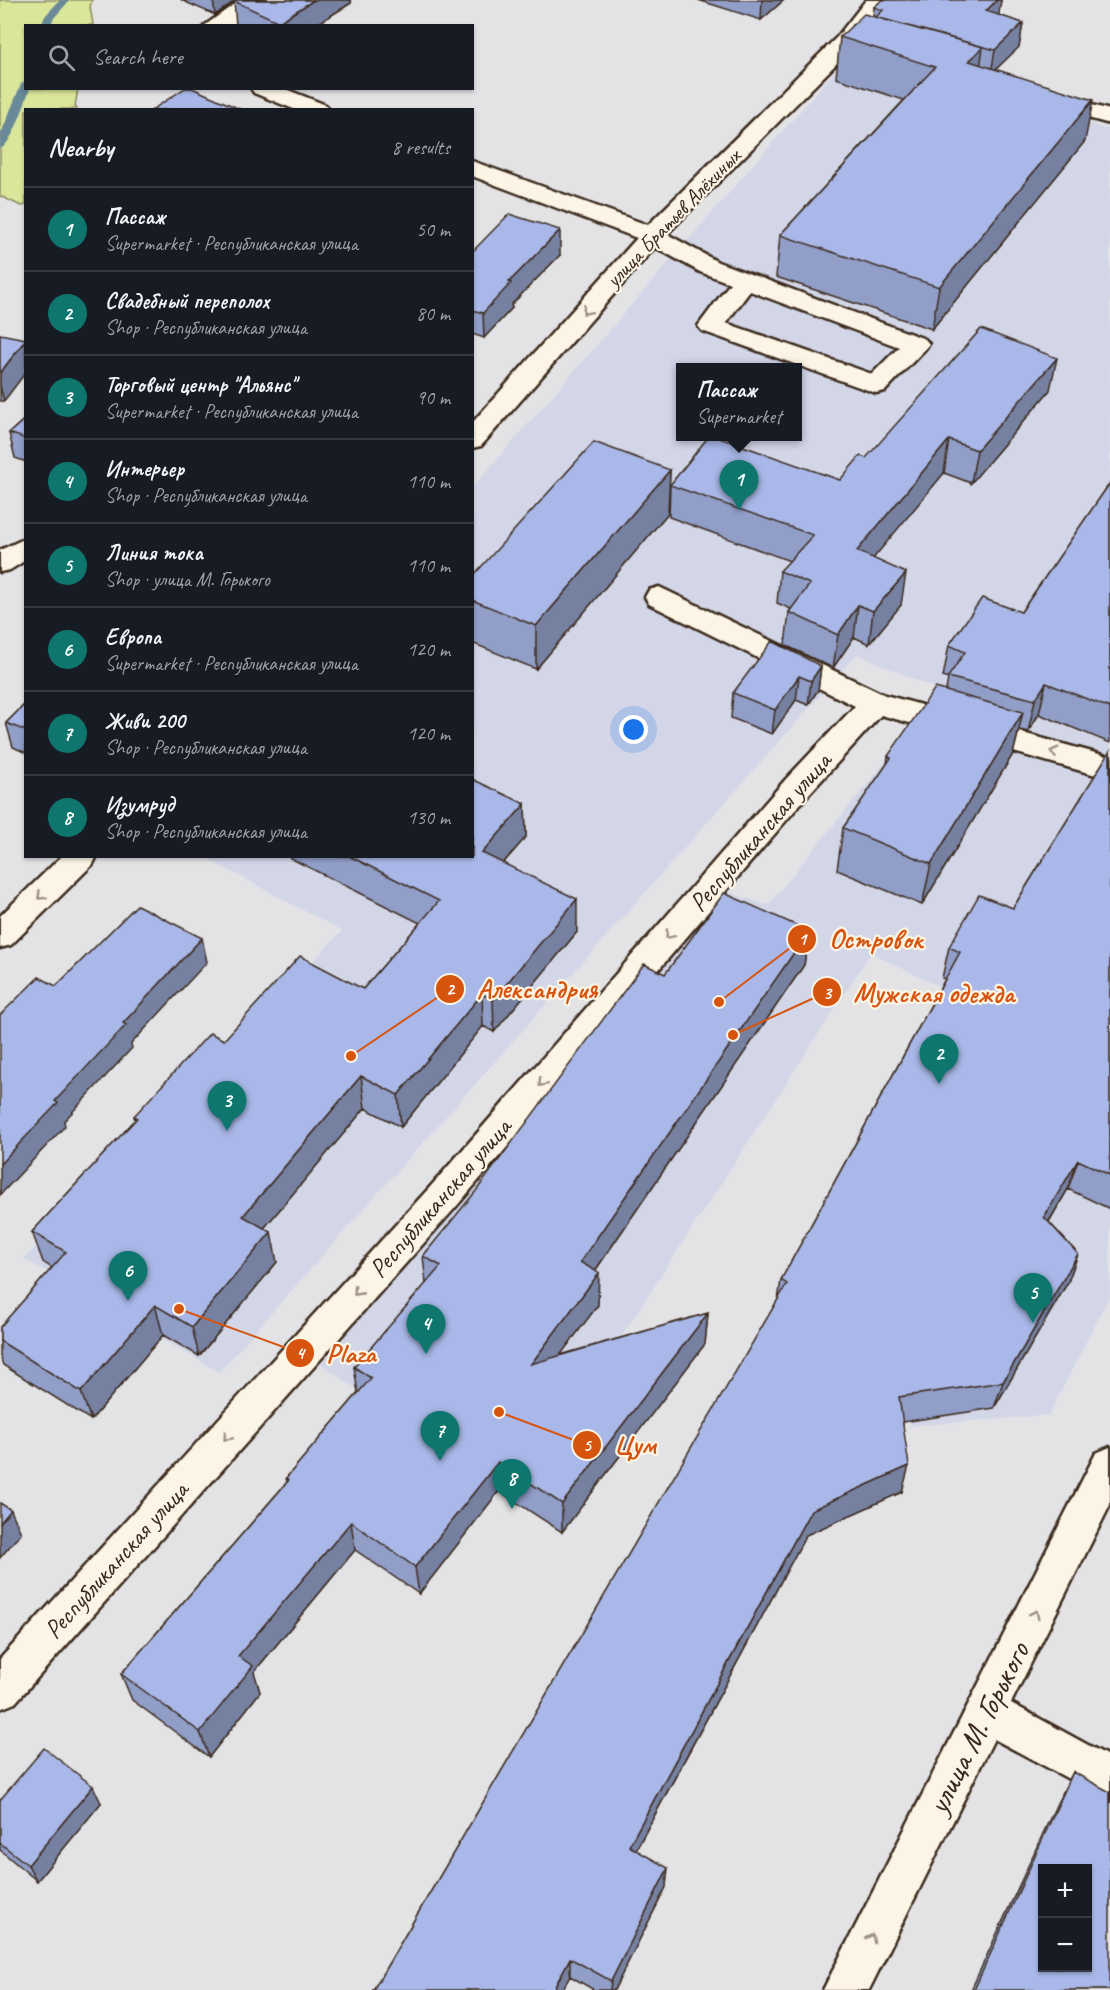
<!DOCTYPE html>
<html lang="en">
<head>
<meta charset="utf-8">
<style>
	body { margin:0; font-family:Caveat,sans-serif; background:#242831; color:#f1f3f6 }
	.controls { position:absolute; right:18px; bottom:18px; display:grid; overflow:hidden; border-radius:0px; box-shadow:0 2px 4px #0004 }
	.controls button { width:54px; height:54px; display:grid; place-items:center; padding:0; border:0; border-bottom:2px solid #363941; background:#171b24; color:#f1f3f6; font:30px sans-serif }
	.you { position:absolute; left:634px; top:730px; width:21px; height:21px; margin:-15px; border:4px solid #fff; border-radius:50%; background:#1a73e8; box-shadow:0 0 0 9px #1a73e833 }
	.badge { display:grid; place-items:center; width:39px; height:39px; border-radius:50%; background:#0f766e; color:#fff; font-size:20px; font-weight:700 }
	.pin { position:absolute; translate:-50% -50px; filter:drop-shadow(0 2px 3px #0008) }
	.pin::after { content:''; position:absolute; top:32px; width:21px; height:18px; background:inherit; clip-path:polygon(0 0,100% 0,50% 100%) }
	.popup { position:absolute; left:676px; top:363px; width:126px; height:78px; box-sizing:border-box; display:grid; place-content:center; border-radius:0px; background:#171b24; filter:drop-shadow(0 2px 4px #0005); font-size:20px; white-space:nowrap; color:#9ea1a6 }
	.popup b { font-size:22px; color:#f1f3f6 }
	.popup::after { content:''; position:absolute; left:50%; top:100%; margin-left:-12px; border:12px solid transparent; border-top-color:#171b24 }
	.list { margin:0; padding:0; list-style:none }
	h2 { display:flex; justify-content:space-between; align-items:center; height:78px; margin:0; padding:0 24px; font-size:26px }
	h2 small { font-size:20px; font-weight:400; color:#9ea1a6 }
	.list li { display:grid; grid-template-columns:39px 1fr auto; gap:18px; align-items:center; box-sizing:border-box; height:84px; padding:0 24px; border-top:2px solid #363941 }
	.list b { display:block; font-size:22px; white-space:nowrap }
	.list p { margin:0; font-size:20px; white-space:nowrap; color:#9ea1a6 }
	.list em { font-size:20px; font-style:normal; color:#9ea1a6 }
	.icon { flex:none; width:33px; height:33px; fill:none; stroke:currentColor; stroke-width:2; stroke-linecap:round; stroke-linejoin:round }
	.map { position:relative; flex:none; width:1110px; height:1990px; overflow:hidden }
	.search { position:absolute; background:#171b24; box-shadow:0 2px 4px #0004; left:24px; top:24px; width:450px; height:66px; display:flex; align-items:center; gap:15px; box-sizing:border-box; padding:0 21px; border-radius:0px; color:#9ea1a6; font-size:22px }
	.panel { position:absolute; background:#171b24; box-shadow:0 2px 4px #0004; left:24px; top:108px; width:450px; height:750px; border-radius:0px }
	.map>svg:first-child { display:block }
	.built { fill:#d2d6e7; fill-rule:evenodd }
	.green { fill:#dae699; stroke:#8a885c; stroke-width:1.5 }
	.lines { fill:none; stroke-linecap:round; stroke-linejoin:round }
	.stream { fill:#698998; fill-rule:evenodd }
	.minor-casing { stroke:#3b2a1e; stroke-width:5 }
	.minor { fill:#fcf5e5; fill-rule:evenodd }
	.wall { fill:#919ec8; stroke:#3b2a1e; stroke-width:1.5 }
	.shaded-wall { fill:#7681a2; stroke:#3b2a1e; stroke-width:1.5 }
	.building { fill:#a9b8e8; stroke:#3b2a1e; stroke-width:1.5; fill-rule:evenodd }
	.oneway { stroke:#9c9082 }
	.labels { text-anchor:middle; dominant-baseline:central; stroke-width:4.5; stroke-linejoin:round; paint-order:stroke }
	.far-street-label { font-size:22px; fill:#3b2a1e; stroke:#fcf5e5 }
	.street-label { font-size:26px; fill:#3b2a1e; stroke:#fcf5e5 }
	.near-street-label { font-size:32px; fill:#3b2a1e; stroke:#fcf5e5 }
	.leader { fill:none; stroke:#d7540e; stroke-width:2 }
	.callout-dot { fill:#d7540e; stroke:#fcf5e5; stroke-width:2 }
	.mark-label { font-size:18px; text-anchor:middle; font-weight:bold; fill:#fff }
	.callout-label { font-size:27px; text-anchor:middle; font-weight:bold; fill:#d7540e; stroke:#fcf5e5; stroke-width:4.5; stroke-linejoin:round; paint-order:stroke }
</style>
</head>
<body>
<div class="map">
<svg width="1110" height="1990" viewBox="0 0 1110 1990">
	<rect width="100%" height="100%" fill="#e3e3e6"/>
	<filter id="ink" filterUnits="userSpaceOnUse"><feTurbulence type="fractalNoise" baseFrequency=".0167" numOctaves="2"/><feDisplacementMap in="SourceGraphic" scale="12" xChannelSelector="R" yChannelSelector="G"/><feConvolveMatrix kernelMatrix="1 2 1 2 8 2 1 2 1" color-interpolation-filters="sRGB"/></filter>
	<g filter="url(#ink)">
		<!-- built -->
		<path class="built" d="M850,54l260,76v1165l-61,120 -139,11 185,-363 -224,-110 -253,389 23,85 -79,105 -241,-168 406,-472 41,13 175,-213 -86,-38 -638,718 -195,-113 318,-328 -138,-74 268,-1 1,-369zM680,368h118v68h-118z"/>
		<!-- green -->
		<path class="green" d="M0,0h92l-2,7 3,17 -2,1 -65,1v62l52,1 -3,17 2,3 -51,1v95l-5,1 -21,-10z"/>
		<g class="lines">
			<!-- stream -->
			<path class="stream" d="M60,0h10l-17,19 -2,7h-10l4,-10z
				M26,81v7h4c-5,14 -17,56 -30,61v-13l21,-52z"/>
			<defs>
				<path id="minor" d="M240,0h26l-3,5 -32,21h-27z
					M866,0h22l-35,47 -186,187 51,28 207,77 4,5 -4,5 -40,42 -9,2 -174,-62 -4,-5 32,-43 -30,-11 -45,-25 -174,199 -9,2v-25l165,-185 -165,-62v-15l176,64 189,-188zM750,291l149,56 -27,27 -146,-51z
					M251,88h32l43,17 3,5h-33l-42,-17z
					M1048,93l62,17v14l-70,-19 -3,-5 3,-5z
					M26,538v22l-16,10 -10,2v-22z
					M659,587l226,108 225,62v22l-229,-64 -73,80 -353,413 -440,495 -15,6v-50l431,-473 355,-407 69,-73 -206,-102 -4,-7 4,-7z
					M62,856h35l-4,8 -82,81 -11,3v-32z
					M1110,1447v58l-99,198 99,54v44l-116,-62 -125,251h-46l273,-537z"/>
			</defs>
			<!-- minor casing -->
			<use href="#minor" class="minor-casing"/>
			<!-- minor -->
			<use href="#minor" class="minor"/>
		</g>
		<!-- wall -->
		<path class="wall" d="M181,0h170v3l-37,23h-77l-1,-1 -2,-23 -19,13z
			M698,0h86l-23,20z
			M1001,0l-3,15 25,8 -4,24 -23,22 89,72 -153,188 -156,-52 4,-42 124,-135 -68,-22 4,-41 33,-20 1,-10z
			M472,252l88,3 -49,50 1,3 -28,30 -12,-4z
			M0,334l4,67h-4z
			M1050,390l-79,93 -27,-10 -71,85 28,47 -32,39 -15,-7 -21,31 -48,-23 4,-33 2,-3 -14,-6 3,-32 10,-10 -121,-44 1,-32 170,-5z
			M26,418v44l-11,-4 -6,-25z
			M670,470l-2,43 -132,156 -64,-26v-66z
			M1110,483v260l-71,-29 -11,18 -9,-2 -6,24 -91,151 -85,-35 6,-42 44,-64 1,-8 58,-66 2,-11 -5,-2 6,-32 72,-33z
			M821,666l-3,24 -10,15 -12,-5 -24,34 -41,-16 2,-25z
			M26,703v50l-13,-6 -7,-24z
			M1110,751v458l-42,-20 -19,33 29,32 -10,28 -74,126 -91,14 -1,70 -96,43 -170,315 30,37 -52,103h-20l-24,-14 -8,14h-189l405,-690 3,-20 164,-301 -3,-1 7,-31 64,-39z
			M525,804l1,33 -23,26 74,69 -83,100 -11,-6 -82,101 -36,-19 -101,120 13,34 -78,94 -36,-21 -72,85 -88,-55 -3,-9v-29l52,-59 -9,-6 -11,-30 103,-112 -1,-4 90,-76 139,-51 57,-66 -130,-65v-2h182z
			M809,931l-5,34 -209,306 3,34 -38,50 148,-42 -3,31 -143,188 -63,-41 -80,103 -64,-44 -101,122 6,20 -51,65 -77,-57 -11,-26 166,-192 -1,-4 72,-85 -4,-26 72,-83 -3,-28 242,-282z
			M1073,1772l37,218h-139l86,-187z
			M0,1800l101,3 -64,78 -37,-31z"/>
		<!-- shaded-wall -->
		<path class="shaded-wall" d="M213,0h23l-21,15z
			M314,0h37v3l-37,23h-34l-1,-4z
			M762,0h22l-23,20z
			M997,0h4l-3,20 -12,-9z
			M1023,23l-4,24 -28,27 4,-24z
			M983,47l-6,42 -8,-28z
			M1093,100l-8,41 -153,188 7,-42z
			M560,230v25l-49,50 1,3 -28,30 -1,-25 26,-31z
			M26,340v32l-22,29 -4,-15v-13z
			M1057,358l-7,32 -79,93 6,-33z
			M949,440l-5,33 -92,111 5,-33z
			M670,470l-2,43 -132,156v-43z
			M906,573l-5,32 -32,39 4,-33z
			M858,605l-4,32 -21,31 5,-33z
			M821,666l-3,24 -10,15 3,-24z
			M799,676l-3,24 -24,34 3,-24z
			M1046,683l-7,31 -11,18 7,-32z
			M1023,712l-10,42 -91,151 9,-41z
			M525,804l1,33 -43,49 -1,-33z
			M577,899v33l-83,100 -1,-32z
			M809,931l-5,34 -225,329 1,-32z
			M202,938l5,24 -76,82 1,4 -68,73 1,5 -65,69v-31l123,-141z
			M482,994l1,32 -82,101 -3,-32z
			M361,1076l4,32 -116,138 -6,-30z
			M1078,1160l-10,29 -33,56 9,-28z
			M271,1232l6,30 -78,94 -7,-29z
			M1078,1254l-10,28 -74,126 9,-26z
			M599,1273l-1,32 -67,89v-30z
			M155,1305l8,30 -72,85 -10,-28z
			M708,1313l-3,31 -143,188v-28z
			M498,1462l1,29 -80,103 -4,-27z
			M909,1466l-7,26 -96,43 -179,331 2,-20 182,-336z
			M11,1510l10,23 -21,25v-35z
			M351,1522l4,28 -101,122 6,20 -51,65 -9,-25 38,-76z
			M93,1786l8,17 -64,78 -9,-16z
			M668,1868l-2,19 -52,103h-4l1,-9z
			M570,1958v18l-8,14h-9z"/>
		<!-- building -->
		<path class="building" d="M235,0h79l-35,22 -45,-21z
			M882,0h115l-11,11 37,12 -28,27 -119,-33 7,-7 -9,-3z
			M864,14l119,33 -14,14 124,39 -154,187 -159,-52 155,-168 -95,-30z
			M185,88h7l50,22h-90z
			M509,214l51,16 -51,52 2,1 -28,30 -11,-3v-58z
			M981,329l76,29 -80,92 -28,-10 -92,111 49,22 -33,38 -15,-6 -20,30 -49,-23 21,-28 -30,-13 33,-36 -143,-50 39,-49h5l126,44 20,-24 6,2z
			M0,334l26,5 -26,34z
			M26,418v21l-17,-6z
			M594,442l76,28 -134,156 -64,-26v-23z
			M1110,483v225l-64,-25 -11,17 -87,-23 17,-25 -16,-7 33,-47 39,14z
			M772,641l49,25 -10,15 -12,-5 -24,34 -42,-17z
			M935,688l88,24 -92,152 -88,-36 48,-70 -3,-2z
			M26,703v28l-20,-8z
			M1110,751v424l-32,-15 -34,57 34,37 -75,128 -104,15 10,69 -98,44 -182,336 39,22 -57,113 -41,-23 -17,32h-180l414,-706 -6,-4 179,-328 -11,-5 30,-52 34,13z
			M472,779l53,25 -43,49 95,46 -84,101 -11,-6 -84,101 -37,-19 -118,140 28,16 -79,95 -37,-22 -74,87 -81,-51v-14l66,-75 -34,-20 105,-114 -3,-2 76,-83 14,7 76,-84 63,33 76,-88 -90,-45h123z
			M724,893l85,38 -229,331 19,11 -68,91 177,-51 -146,191 -64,-42 -83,105 -64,-45 -113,134 15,10 -53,66 -79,-58 168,-194 -3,-2 85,-100 -17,-11 87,-101 -18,-10 53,-65 168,-227 21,10z
			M137,905l65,33 -79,85 3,2 -71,76 3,2 -58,61v-149l39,-38 17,9z
			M0,1503l11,7 -11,13z
			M44,1748l49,38 -65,79 -28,-22v-43z
			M1073,1772l37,20v198h-136zM1042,1869h46v99h-46z"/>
		<!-- one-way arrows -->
		<defs><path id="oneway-chevron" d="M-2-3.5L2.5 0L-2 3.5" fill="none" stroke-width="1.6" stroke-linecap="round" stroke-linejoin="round" transform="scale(1.5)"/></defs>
		<g class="oneway">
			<use href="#oneway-chevron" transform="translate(586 311) rotate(131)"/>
			<use href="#oneway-chevron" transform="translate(1054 752) rotate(-165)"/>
			<use href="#oneway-chevron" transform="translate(41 896) rotate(136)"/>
			<use href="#oneway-chevron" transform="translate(669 935) rotate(131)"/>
			<use href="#oneway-chevron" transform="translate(542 1083) rotate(131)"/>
			<use href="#oneway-chevron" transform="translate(357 1292) rotate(132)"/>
			<use href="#oneway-chevron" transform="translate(227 1437) rotate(132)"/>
			<use href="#oneway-chevron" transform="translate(1035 1614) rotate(-63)"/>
			<use href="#oneway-chevron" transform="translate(871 1938) rotate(-63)"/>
		</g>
	</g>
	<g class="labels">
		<!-- far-street labels -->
		<g class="far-street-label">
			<text transform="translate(673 218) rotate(-46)">улица Братьев Алёхиных</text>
		</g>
		<!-- street labels -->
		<g class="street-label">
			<text transform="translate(760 832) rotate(-49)">Республиканская улица</text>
			<text transform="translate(440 1198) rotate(-49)">Республиканская улица</text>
			<text transform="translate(116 1560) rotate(-48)">Республиканская улица</text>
		</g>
		<!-- near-street labels -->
		<g class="near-street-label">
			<text transform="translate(978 1728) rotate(-63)">улица М. Горького</text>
		</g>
	</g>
	<!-- callouts -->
	<path class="leader" d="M719 1002L802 939M351 1056L450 989M733 1035L827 992M179 1309L300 1353M499 1412L587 1445"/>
	<g class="callout-dot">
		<circle cx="719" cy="1002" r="6"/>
		<circle cx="351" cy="1056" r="6"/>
		<circle cx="733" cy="1035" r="6"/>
		<circle cx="179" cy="1309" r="6"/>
		<circle cx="499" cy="1412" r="6"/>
		<circle cx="802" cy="939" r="15"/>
		<circle cx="450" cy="989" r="15"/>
		<circle cx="827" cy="992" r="15"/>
		<circle cx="300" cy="1353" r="15"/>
		<circle cx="587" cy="1445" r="15"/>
	</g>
	<g class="mark-label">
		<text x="802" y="945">1</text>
		<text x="450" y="995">2</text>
		<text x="827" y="999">3</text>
		<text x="300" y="1359">4</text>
		<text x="587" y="1451">5</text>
	</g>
	<g class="callout-label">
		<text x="876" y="948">Островок</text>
		<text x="537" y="998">Александрия</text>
		<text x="934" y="1002">Мужская одежда</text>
		<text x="351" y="1362">Plaza</text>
		<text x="635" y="1454">Цум</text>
	</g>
</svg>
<div class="controls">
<button>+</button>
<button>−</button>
</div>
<div class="you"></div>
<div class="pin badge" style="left:739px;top:510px">1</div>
<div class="popup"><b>Пассаж</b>Supermarket</div>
<div class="pin badge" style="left:939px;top:1084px">2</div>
<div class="pin badge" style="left:227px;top:1131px">3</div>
<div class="pin badge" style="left:426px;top:1354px">4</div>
<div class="pin badge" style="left:1033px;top:1323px">5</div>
<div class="pin badge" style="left:128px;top:1301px">6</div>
<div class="pin badge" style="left:440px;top:1461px">7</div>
<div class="pin badge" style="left:512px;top:1509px">8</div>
<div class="search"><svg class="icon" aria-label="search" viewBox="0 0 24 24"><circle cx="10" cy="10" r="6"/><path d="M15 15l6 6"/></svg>Search here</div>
<section class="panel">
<h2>Nearby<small>8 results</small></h2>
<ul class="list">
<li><span class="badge">1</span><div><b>Пассаж</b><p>Supermarket · Республиканская улица</p></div><em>50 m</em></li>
<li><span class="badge">2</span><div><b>Свадебный переполох</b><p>Shop · Республиканская улица</p></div><em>80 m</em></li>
<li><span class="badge">3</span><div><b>Торговый центр &quot;Альянс&quot;</b><p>Supermarket · Республиканская улица</p></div><em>90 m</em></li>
<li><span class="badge">4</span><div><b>Интерьер</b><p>Shop · Республиканская улица</p></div><em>110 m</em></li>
<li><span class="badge">5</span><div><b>Линия тока</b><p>Shop · улица М. Горького</p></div><em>110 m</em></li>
<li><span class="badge">6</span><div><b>Европа</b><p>Supermarket · Республиканская улица</p></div><em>120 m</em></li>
<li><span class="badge">7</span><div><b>Живи 200</b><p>Shop · Республиканская улица</p></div><em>120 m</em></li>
<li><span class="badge">8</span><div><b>Изумруд</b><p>Shop · Республиканская улица</p></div><em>130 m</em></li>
</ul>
</section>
</div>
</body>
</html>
